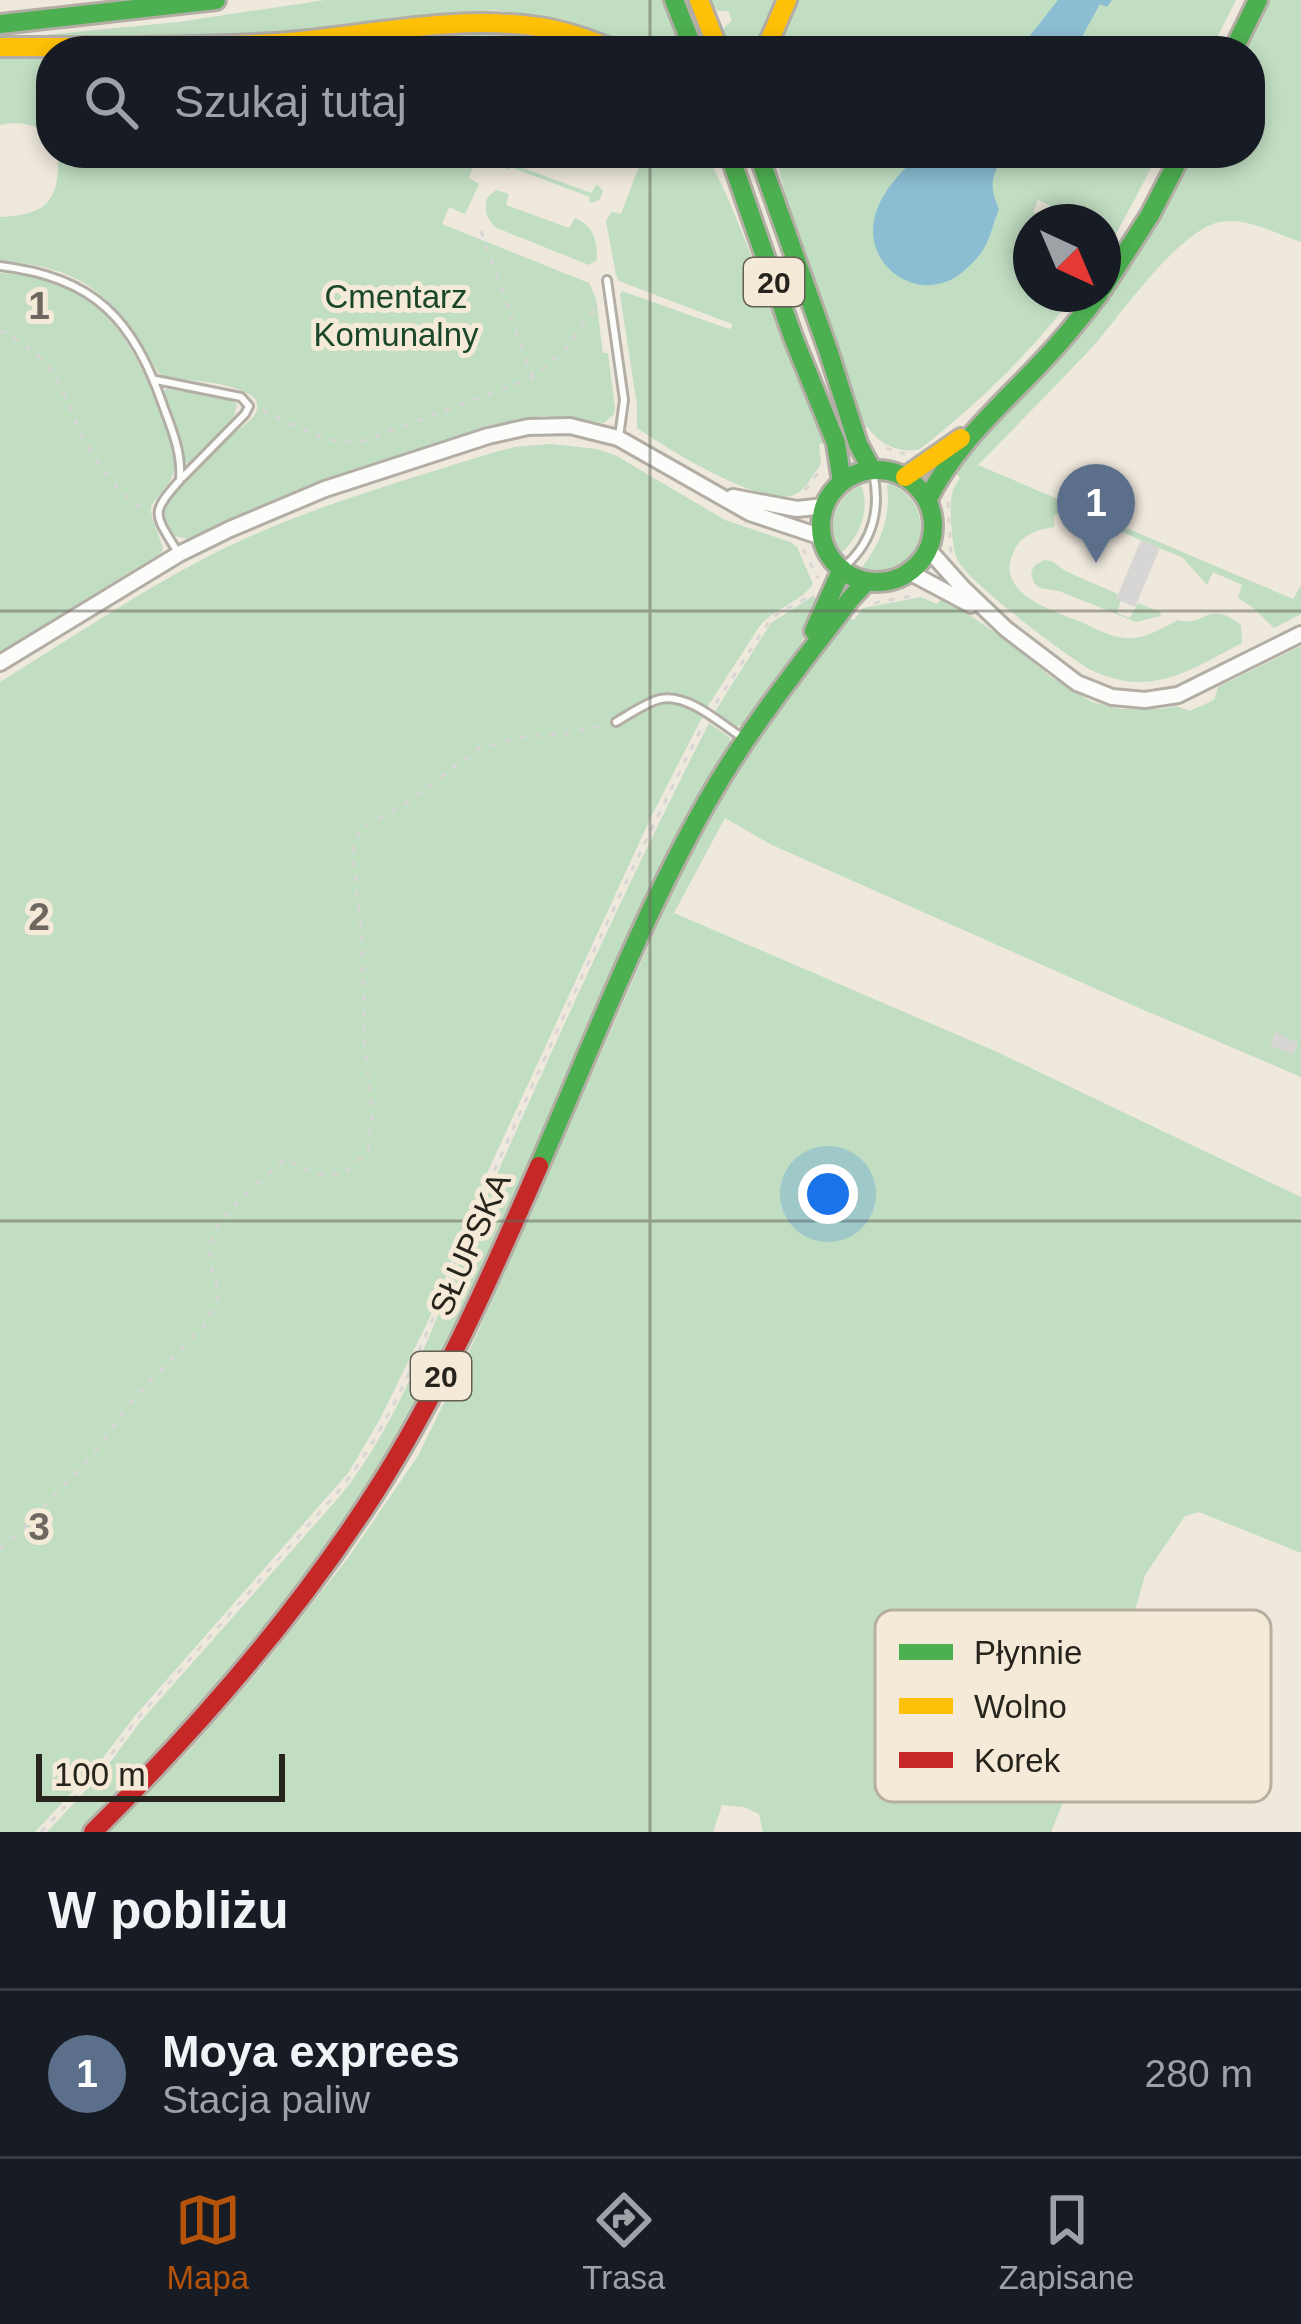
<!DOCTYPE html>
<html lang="pl">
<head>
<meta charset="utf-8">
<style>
	body { margin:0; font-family:Helvetica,sans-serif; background:#20242c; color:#f1f3f6 }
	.compass { position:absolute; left:1013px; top:204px; width:108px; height:108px; border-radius:50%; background:#171b24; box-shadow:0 6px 18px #0003; rotate:136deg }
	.scale { position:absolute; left:36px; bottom:30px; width:249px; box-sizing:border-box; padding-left:12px; border:6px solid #27241d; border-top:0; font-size:33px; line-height:42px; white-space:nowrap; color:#27241d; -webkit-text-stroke:9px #f4ead7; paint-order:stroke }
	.you { position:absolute; left:828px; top:1194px; width:42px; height:42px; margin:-30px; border:9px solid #fff; border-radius:50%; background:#1a73e8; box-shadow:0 0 0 18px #1a73e833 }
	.badge { display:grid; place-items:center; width:78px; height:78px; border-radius:50%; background:#b45309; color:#fff; font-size:39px; font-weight:700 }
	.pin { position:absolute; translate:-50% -99px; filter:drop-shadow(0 3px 6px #0008) }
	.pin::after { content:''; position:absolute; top:63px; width:42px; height:36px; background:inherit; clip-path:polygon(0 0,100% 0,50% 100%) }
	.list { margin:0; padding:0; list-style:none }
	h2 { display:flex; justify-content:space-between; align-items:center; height:156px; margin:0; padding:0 48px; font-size:51px }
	h2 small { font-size:39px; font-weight:400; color:#9ea1a6 }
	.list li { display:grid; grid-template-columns:78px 1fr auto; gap:36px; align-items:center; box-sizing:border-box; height:168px; padding:0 48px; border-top:3px solid #363941 }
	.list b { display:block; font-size:45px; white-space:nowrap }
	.list p { margin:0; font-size:39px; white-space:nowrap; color:#9ea1a6 }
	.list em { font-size:39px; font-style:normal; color:#9ea1a6 }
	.icon { flex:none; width:66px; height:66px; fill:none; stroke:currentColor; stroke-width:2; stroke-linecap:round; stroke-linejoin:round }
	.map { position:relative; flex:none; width:1301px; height:1832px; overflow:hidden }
	.search { position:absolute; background:#171b24; box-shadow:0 6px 18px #0003; left:36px; right:36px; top:36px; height:132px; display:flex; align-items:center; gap:30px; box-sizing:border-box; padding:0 42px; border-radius:48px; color:#9ea1a6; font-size:45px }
	.sheet { height:324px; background:#171b24 }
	nav { display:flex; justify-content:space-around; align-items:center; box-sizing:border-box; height:168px; border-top:3px solid #363941; background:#171b24; font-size:33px; color:#9ea1a6 }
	nav a { display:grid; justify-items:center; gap:6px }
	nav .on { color:#b45309 }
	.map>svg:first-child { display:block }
	.green { fill:#c1dec2 }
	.water { fill:#8bbdd3 }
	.building { fill:#d8d6d4 }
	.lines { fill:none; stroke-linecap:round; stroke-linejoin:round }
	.lane-casing { stroke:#b3aea5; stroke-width:12 }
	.street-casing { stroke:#b3aea5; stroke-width:20 }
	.fast-casing { stroke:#b3aea5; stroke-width:24 }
	.slow-casing { stroke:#b3aea5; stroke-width:24 }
	.jam-casing { stroke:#b3aea5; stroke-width:24 }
	.path { stroke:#d8d6d4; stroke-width:3; stroke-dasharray:6 9; stroke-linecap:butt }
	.lane { stroke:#fcfcfa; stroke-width:6 }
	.street { stroke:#fcfcfa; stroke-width:14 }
	.fast { stroke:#4caf50; stroke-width:18 }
	.slow { stroke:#ffc107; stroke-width:18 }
	.jam { stroke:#c62828; stroke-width:18 }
	.grid { fill:none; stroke:#6d6960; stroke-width:3; stroke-opacity:0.55 }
	.labels { text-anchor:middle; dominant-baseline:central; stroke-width:10; stroke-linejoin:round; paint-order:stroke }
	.shield { fill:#f4ead7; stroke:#645f55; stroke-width:3 }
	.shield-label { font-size:30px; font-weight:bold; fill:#27241d }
	.park-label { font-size:33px; fill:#194729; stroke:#f4ead7 }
	.street-label { font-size:33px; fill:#27241d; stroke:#f4ead7 }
	.key { fill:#f4ead7; stroke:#b6af9f; stroke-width:3 }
	.key-label { font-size:33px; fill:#27241d }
	.grid-label { font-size:39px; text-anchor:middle; font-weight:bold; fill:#6d6960; stroke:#f4ead7; stroke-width:10; stroke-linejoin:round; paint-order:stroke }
</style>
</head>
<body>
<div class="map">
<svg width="1301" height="1832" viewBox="0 0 1301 1832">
	<rect width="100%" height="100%" fill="#eee8dd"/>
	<!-- green -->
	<path class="green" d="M325,0h340l20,51h-50l-15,-9 -57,-23 -69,-9 -191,24 -289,4 164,-16z
		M709,0h67l-20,51h-28l-5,-22 9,-9 -4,-9h-10z
		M798,0h438l-26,51h-436z
		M1269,0h32v242c-24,-8 -55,-25 -81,-20 -41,8 -97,90 -125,122 -38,41 -78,81 -117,121l315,134 8,-14v29l-27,14 -22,-21 -14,-9 4,-13 -29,-13 -6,13 -24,-27 -80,-34 -32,1 -2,-12 -15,2v12c-17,3 -31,7 -39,22 -24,44 38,61 66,73 14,6 29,15 44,16 19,2 37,-10 53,-18 27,8 29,-22 63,5l1,18c-32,16 -65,39 -103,39 -16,0 -32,-5 -46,-11 -23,-12 -128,-91 -136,-112 -5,-11 -8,-53 -5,-65 1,-6 5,-11 8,-16l-6,-7 147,-162c36,-49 64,-103 92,-156h57v-102h-6z
		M501,28l96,23h-308z
		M0,56h51v80c-17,-12 -30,-15 -51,-11z
		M58,153h420l-9,25 10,6 -14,30 -16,-7 -7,17 147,59 7,15 7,55h5l7,54 -1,7 -10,9 -61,-7 -54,9 -187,64 -76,31 -38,19 -13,-3 -12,-21c4,-23 49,-62 67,-79 8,-7 25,-16 27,-27 1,-8 -2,-12 -8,-15 -24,-13 -59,-13 -85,-17l-7,-6c-41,-73 -70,-104 -157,-110v-44c47,-2 60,-16 58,-64z
		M506,153h8l-2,11 79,29 6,-9 6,7 -3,8 -7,4 -4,-2 1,-4 -80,-30 -2,4 -6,-8z
		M644,153h62c48,91 72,193 120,284v4l-7,4 2,19c-7,9 -15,25 -25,30 -32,16 -131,-47 -159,-66v-23l-17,-110 2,-4 107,38 3,-2v-3l-113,-43 -3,-6 -10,-54 5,-9 10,2z
		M775,153h384l-44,83 -12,-6v-8h-17l-48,-22 -5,12 19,10h-21v72h44c-43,58 -99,111 -155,155 -20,5 -42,-5 -52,-22l-9,2 -26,-98 -48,-137z
		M496,190l13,4 -3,11 63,23 6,-10c19,8 22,22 22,42l-8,5 -92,-37c-10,-8 -13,-17 -10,-30z
		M0,273c90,4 127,54 158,133 7,19 18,41 16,62 -1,17 -16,25 -23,39l1,11 11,30 -2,5 -161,99z
		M166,389l60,9 11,6 -3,12 -45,47h-5l-2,-21 -19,-49z
		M551,444l45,5 19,6 110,65 65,22 7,5 16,37c-13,19 -39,24 -54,43l-51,79 -56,109 -170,369 -52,133 -50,102 -32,54 -214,244 -38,50 -61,65h-35v-1150c68,-42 136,-88 207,-125 91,-47 190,-74 288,-105l20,-5z
		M890,484c60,26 21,107 -28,83 19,-24 29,-50 25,-81z
		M861,485c10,24 -1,51 -20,68 -16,-26 -7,-54 20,-68z
		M1044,560l8,1 13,10 53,23 -1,3 4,3 -4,13 13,5 8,-15 22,9 1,4 -25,6 -77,-31 -19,-3 -6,-5 -3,-10 3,-7z
		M813,596l8,6 -22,45 -55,78 -8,1 -22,-13 57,-90z
		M921,597l16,7 6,-7 57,39 51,41 41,25 28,7h41l15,-3 14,5 24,-11 4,-13 83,-41v431l-171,-73 -358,-159 -47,-27 -51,95 321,138 306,146v356l-102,-41 -14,4 -40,59 -9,32 -14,75 26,23 5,15 -6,5 -54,4 -42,103h-288l-4,-18 -15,-7 -22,-2 -9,27h-605l78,-78 72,-82 90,-114 70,-102 56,-115 212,-481 57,-101 103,-143 8,4 9,-12z
		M709,723l21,15v8l-302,640 -84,139 -102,138 -109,120 -52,49h-34l56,-60 37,-50 201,-227c66,-83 102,-198 144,-294 71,-161 144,-321 224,-478z"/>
	<!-- water -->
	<path class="water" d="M1058,0h54l-5,7 -7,-3 -26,47h-56z
		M921,153h84c-13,23 -17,31 -6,56 -6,14 -9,32 -18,44 -9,11 -22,25 -36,29 -38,14 -79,-21 -71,-61 5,-28 27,-49 47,-68z"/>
	<!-- building -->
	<path class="building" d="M1141,540l19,8 -25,59 -19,-8z
		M1275,1032l23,11 -5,11 -23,-8z"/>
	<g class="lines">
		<defs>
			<path id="lane" d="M0,266c95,11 133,53 164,142 9,24 18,46 16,72 -30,34 -26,33 -3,71
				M607,280l17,120 -5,37
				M156,380l85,17 8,9 -4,8 -62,63
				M846,565c27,-24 35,-57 27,-92
				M616,722c14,-8 29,-19 44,-23 27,-6 59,23 80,37"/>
			<path id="street" d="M733,497l64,12 28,-3
				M928,549l34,38 44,42 71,54 35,14 33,3 33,-5 123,-61
				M909,572l62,33
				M0,663l179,-109 51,-25 95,-40 163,-53 40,-9 42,-1 48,12 132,75 72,24"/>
			<path id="fast" d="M674,0l20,51
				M0,24l216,-24
				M1233,51l25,-51
				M729,153l64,184 43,106 6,39
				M758,153l70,197 30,94 14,26
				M1103,288l47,-73 32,-62
				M821 526a56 56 0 1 1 112 0a56 56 0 1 1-112 0Z
				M927,501c26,-54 71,-93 112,-136 21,-22 41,-46 60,-71
				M814,631l28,-62
				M539,1166c54,-123 103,-250 169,-366 41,-72 93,-136 143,-202l16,-17"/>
			<path id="slow" d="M699,0l20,51
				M0,47c92,0 183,1 275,-4 87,-6 177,-29 264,-16 28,4 53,14 79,24
				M765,51l22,-51
				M905,477l56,-39"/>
			<path id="jam" d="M93,1832c105,-104 201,-214 281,-338 66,-103 116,-216 165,-328"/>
		</defs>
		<!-- lane casing -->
		<use href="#lane" class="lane-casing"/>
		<!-- street casing -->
		<use href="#street" class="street-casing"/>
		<!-- fast casing -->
		<use href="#fast" class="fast-casing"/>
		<!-- slow casing -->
		<use href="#slow" class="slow-casing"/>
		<!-- jam casing -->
		<use href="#jam" class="jam-casing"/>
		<!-- path -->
		<path class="path" d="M481,231l51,145
			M0,330c21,12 38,22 52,42 11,15 17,35 25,53 13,29 43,75 73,87
			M262,410c33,14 61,35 98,32l173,-64 33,-30 34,-46
			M886,448l19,6
			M805,490l16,-21
			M948,502l3,51
			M803,549l15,29
			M874,603l44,-8
			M716,703l56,-86 38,-21
			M0,1549l23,-20 71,-76 40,-55 70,-73 15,-30c-4,-17 -13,-40 -7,-58 8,-22 54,-62 73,-78l31,15h28l24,-23 4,-38 -8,-77 -2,-102 -10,-82 9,-24 40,-21 77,-58 44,-12 47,-4 37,-8
			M41,1832l59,-62 37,-51 200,-226c67,-82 103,-198 145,-294 70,-159 142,-317 220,-472"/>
		<!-- lane -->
		<use href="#lane" class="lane"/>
		<!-- street -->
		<use href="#street" class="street"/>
		<!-- fast -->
		<use href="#fast" class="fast"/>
		<!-- slow -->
		<use href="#slow" class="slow"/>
		<!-- jam -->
		<use href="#jam" class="jam"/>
	</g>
	<!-- grid -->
	<path class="grid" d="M650,0v51M650,153v1679M0,611h1301M0,1221h1301"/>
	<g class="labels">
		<!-- shield labels -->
		<g class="shield">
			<rect x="744" y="258" width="60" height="48" rx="9"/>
			<rect x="411" y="1352" width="60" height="48" rx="9"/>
		</g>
		<g class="shield-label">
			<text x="774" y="282">20</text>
			<text x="441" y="1376">20</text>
		</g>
		<!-- park labels -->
		<g class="park-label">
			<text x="396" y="296">Cmentarz<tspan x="396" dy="38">Komunalny</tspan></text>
		</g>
		<!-- street labels -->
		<g class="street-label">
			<text transform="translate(470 1244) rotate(-66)">SŁUPSKA</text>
		</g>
	</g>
	<!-- legend -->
	<rect x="875" y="1610" width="396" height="192" rx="18" class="key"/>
	<rect x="899" y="1644" width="54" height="16" fill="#4caf50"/>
	<rect x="899" y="1698" width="54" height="16" fill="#ffc107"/>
	<rect x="899" y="1752" width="54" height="16" fill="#c62828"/>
	<g class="key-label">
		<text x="974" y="1664">Płynnie</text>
		<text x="974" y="1718">Wolno</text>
		<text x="974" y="1772">Korek</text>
	</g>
	<g class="grid-label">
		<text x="39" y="319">1</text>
		<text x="39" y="930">2</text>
		<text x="39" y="1540">3</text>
	</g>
</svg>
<svg class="compass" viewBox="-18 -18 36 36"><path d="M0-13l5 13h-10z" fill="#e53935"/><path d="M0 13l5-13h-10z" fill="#9ea1a6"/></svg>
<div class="scale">100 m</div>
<div class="you"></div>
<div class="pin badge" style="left:1096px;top:563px;background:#5c6f8a">1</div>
<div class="search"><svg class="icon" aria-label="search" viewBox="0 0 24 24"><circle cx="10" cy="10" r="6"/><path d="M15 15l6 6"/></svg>Szukaj tutaj</div>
</div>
<section class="sheet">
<h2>W pobliżu<small></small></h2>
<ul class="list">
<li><span class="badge" style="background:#5c6f8a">1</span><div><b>Moya exprees</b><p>Stacja paliw</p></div><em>280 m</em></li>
</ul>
</section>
<nav>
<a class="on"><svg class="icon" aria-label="map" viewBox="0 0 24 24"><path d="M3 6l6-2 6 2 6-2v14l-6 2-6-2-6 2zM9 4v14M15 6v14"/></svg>Mapa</a>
<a><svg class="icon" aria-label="directions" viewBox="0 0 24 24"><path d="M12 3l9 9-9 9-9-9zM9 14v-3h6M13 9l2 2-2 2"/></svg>Trasa</a>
<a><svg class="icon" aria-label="saved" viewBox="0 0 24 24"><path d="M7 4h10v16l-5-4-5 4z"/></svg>Zapisane</a>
</nav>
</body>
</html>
